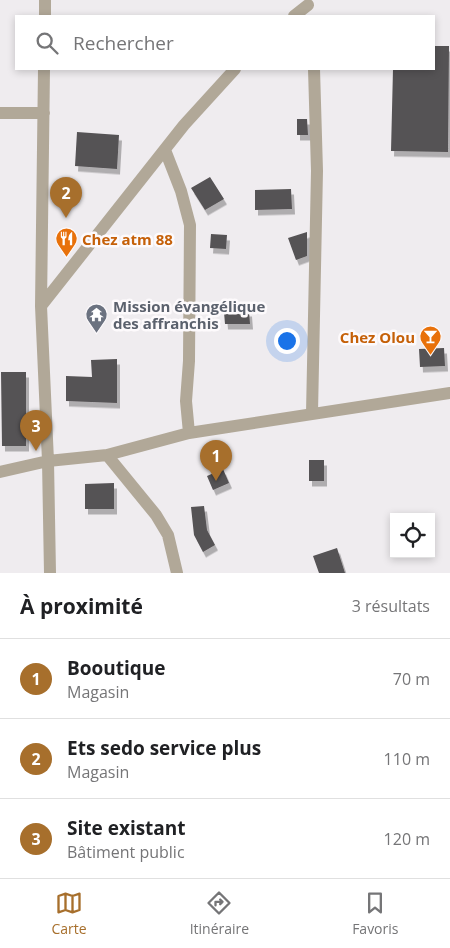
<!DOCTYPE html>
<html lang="fr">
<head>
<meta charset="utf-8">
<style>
	body { margin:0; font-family:"Open Sans",sans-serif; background:#f2f2f2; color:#202124 }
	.controls { position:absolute; right:15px; bottom:15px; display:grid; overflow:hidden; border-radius:0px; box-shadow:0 2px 8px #0003 }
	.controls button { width:45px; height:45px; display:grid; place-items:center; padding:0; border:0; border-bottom:1px solid #e0e0e0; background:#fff; color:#202124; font:25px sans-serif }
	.you { position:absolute; left:286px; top:340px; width:18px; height:18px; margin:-12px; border:4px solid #fff; border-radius:50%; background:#1a73e8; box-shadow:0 0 0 8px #1a73e833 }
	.badge { display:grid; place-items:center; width:32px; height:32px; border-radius:50%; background:#a76f2c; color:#fff; font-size:16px; font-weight:700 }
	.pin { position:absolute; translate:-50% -41px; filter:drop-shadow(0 1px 2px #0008) }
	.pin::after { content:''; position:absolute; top:26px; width:18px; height:15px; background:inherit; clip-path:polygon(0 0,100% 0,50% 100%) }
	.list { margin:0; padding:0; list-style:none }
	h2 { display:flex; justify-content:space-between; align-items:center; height:65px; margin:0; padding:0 20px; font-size:21px }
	h2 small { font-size:16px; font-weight:400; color:#757577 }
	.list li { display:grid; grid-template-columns:32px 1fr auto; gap:15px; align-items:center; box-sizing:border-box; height:80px; padding:0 20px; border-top:1px solid #e0e0e0 }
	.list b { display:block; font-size:19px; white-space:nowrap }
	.list p { margin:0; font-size:16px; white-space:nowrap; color:#757577 }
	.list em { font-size:16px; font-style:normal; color:#757577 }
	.icon { flex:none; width:28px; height:28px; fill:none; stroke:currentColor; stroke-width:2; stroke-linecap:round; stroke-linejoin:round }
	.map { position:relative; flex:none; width:450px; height:573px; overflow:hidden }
	.search { position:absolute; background:#fff; box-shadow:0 2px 8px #0003; left:15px; right:15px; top:15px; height:55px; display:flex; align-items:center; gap:12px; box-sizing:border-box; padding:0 18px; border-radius:0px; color:#757577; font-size:19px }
	.sheet { height:305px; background:#fff }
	nav { display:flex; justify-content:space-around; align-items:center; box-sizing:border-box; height:70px; border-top:1px solid #e0e0e0; background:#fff; font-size:14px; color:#757577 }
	nav a { display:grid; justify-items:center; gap:2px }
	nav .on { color:#a76f2c }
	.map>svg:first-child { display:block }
	.building { fill:#555254; filter:url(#shadow) }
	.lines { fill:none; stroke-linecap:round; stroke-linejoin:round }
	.street { stroke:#b1a898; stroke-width:12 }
	.labels { text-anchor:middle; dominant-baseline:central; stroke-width:5; stroke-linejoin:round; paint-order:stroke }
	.food-label { font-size:15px; font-weight:bold; fill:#c56008; stroke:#fdfafc; text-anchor:start }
	.worship-label { font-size:15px; font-weight:bold; fill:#5b616d; stroke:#fdfafc; text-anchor:start }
</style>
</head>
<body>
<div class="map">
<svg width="450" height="573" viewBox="0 0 450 573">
	<defs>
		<filter id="shadow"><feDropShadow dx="3" dy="5.5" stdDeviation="0" flood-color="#0004"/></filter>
	</defs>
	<rect width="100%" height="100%" fill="#efecef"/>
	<!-- building -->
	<path class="building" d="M434,46h15l-1,106 -57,-1 2,-82h41z
		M297,119h10l1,16h-11z
		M77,132l42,3 -2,34 -42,-3z
		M210,177l14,22 -19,11 -14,-22z
		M291,189l1,20 -37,1v-20z
		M307,232v24l-11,4 -8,-22z
		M211,234l16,1 -1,14 -16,-1z
		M249,311l1,13h-25l-1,-12z
		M444,348l1,18 -25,1 -1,-18z
		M117,359v44l-51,-2v-25l26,1 -1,-17z
		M1,372h25v74h-24z
		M309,460h15v21h-15z
		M223,469l6,14 -16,7 -6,-14z
		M114,483v26h-29v-25z
		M204,506l3,24 8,15 -12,7 -9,-17 -3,-28z
		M337,548l8,25h-26l-6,-17z"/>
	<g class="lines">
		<!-- street -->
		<path class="street" d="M45,16v-16
			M294,16l14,-11
			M44,69l-3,237 7,155 2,112
			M0,113h44
			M165,150l16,41 9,34 -1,136 -3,40 3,32
			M41,306l143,-181 51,-56
			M312,413l5,-242 -3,-102
			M107,455l49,60 12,20 9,38
			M0,472l48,-11 59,-6 82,-22 261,-40"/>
	</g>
	<!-- icons -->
	<defs>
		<symbol id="restaurant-pin" viewBox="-11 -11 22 30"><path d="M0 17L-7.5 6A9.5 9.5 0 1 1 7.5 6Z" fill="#e8710a" stroke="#fdfafc"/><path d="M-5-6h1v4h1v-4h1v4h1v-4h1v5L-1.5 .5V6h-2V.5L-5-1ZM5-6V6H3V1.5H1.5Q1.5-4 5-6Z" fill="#fff"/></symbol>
		<symbol id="temple-pin" viewBox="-11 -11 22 30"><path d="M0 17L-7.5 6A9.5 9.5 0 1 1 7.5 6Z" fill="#6b7280" stroke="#fdfafc"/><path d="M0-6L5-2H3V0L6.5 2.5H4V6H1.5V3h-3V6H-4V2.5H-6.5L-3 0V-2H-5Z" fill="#fff"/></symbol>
		<symbol id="bar-pin" viewBox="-11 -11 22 30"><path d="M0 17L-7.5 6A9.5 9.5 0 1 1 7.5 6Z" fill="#e8710a" stroke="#fdfafc"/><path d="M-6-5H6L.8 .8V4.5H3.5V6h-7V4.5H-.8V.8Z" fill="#fff"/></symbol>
	</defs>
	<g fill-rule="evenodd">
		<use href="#restaurant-pin" x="54" y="226" width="25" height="34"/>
		<use href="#temple-pin" x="84" y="302" width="25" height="34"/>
		<use href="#bar-pin" x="418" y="324" width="25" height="34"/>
	</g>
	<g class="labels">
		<!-- food labels -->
		<g class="food-label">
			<text x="82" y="239">Chez atm 88</text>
			<text x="415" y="337" text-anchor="end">Chez Olou</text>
		</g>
		<!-- worship labels -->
		<g class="worship-label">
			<text x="113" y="306">Mission évangélique<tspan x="113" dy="17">des affranchis</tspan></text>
		</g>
	</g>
</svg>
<div class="controls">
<button><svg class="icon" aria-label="locate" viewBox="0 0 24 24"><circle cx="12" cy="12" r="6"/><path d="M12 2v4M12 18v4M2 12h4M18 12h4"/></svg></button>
</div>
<div class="you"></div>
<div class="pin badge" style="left:216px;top:481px">1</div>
<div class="pin badge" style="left:66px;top:218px">2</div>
<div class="pin badge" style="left:36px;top:451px">3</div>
<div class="search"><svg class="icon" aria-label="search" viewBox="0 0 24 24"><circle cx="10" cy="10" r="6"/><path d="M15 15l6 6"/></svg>Rechercher</div>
</div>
<section class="sheet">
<h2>À proximité<small>3 résultats</small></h2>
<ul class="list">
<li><span class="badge">1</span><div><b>Booutique</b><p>Magasin</p></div><em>70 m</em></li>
<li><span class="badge">2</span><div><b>Ets sedo service plus</b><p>Magasin</p></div><em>110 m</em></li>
<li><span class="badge">3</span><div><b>Site existant</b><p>Bâtiment public</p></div><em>120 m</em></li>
</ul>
</section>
<nav>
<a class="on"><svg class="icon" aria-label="map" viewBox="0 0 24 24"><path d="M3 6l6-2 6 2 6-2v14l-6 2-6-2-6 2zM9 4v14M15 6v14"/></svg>Carte</a>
<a><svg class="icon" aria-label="directions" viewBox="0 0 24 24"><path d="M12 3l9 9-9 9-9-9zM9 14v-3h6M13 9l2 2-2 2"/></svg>Itinéraire</a>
<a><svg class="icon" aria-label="saved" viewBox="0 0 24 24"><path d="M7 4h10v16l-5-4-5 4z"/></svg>Favoris</a>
</nav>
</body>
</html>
